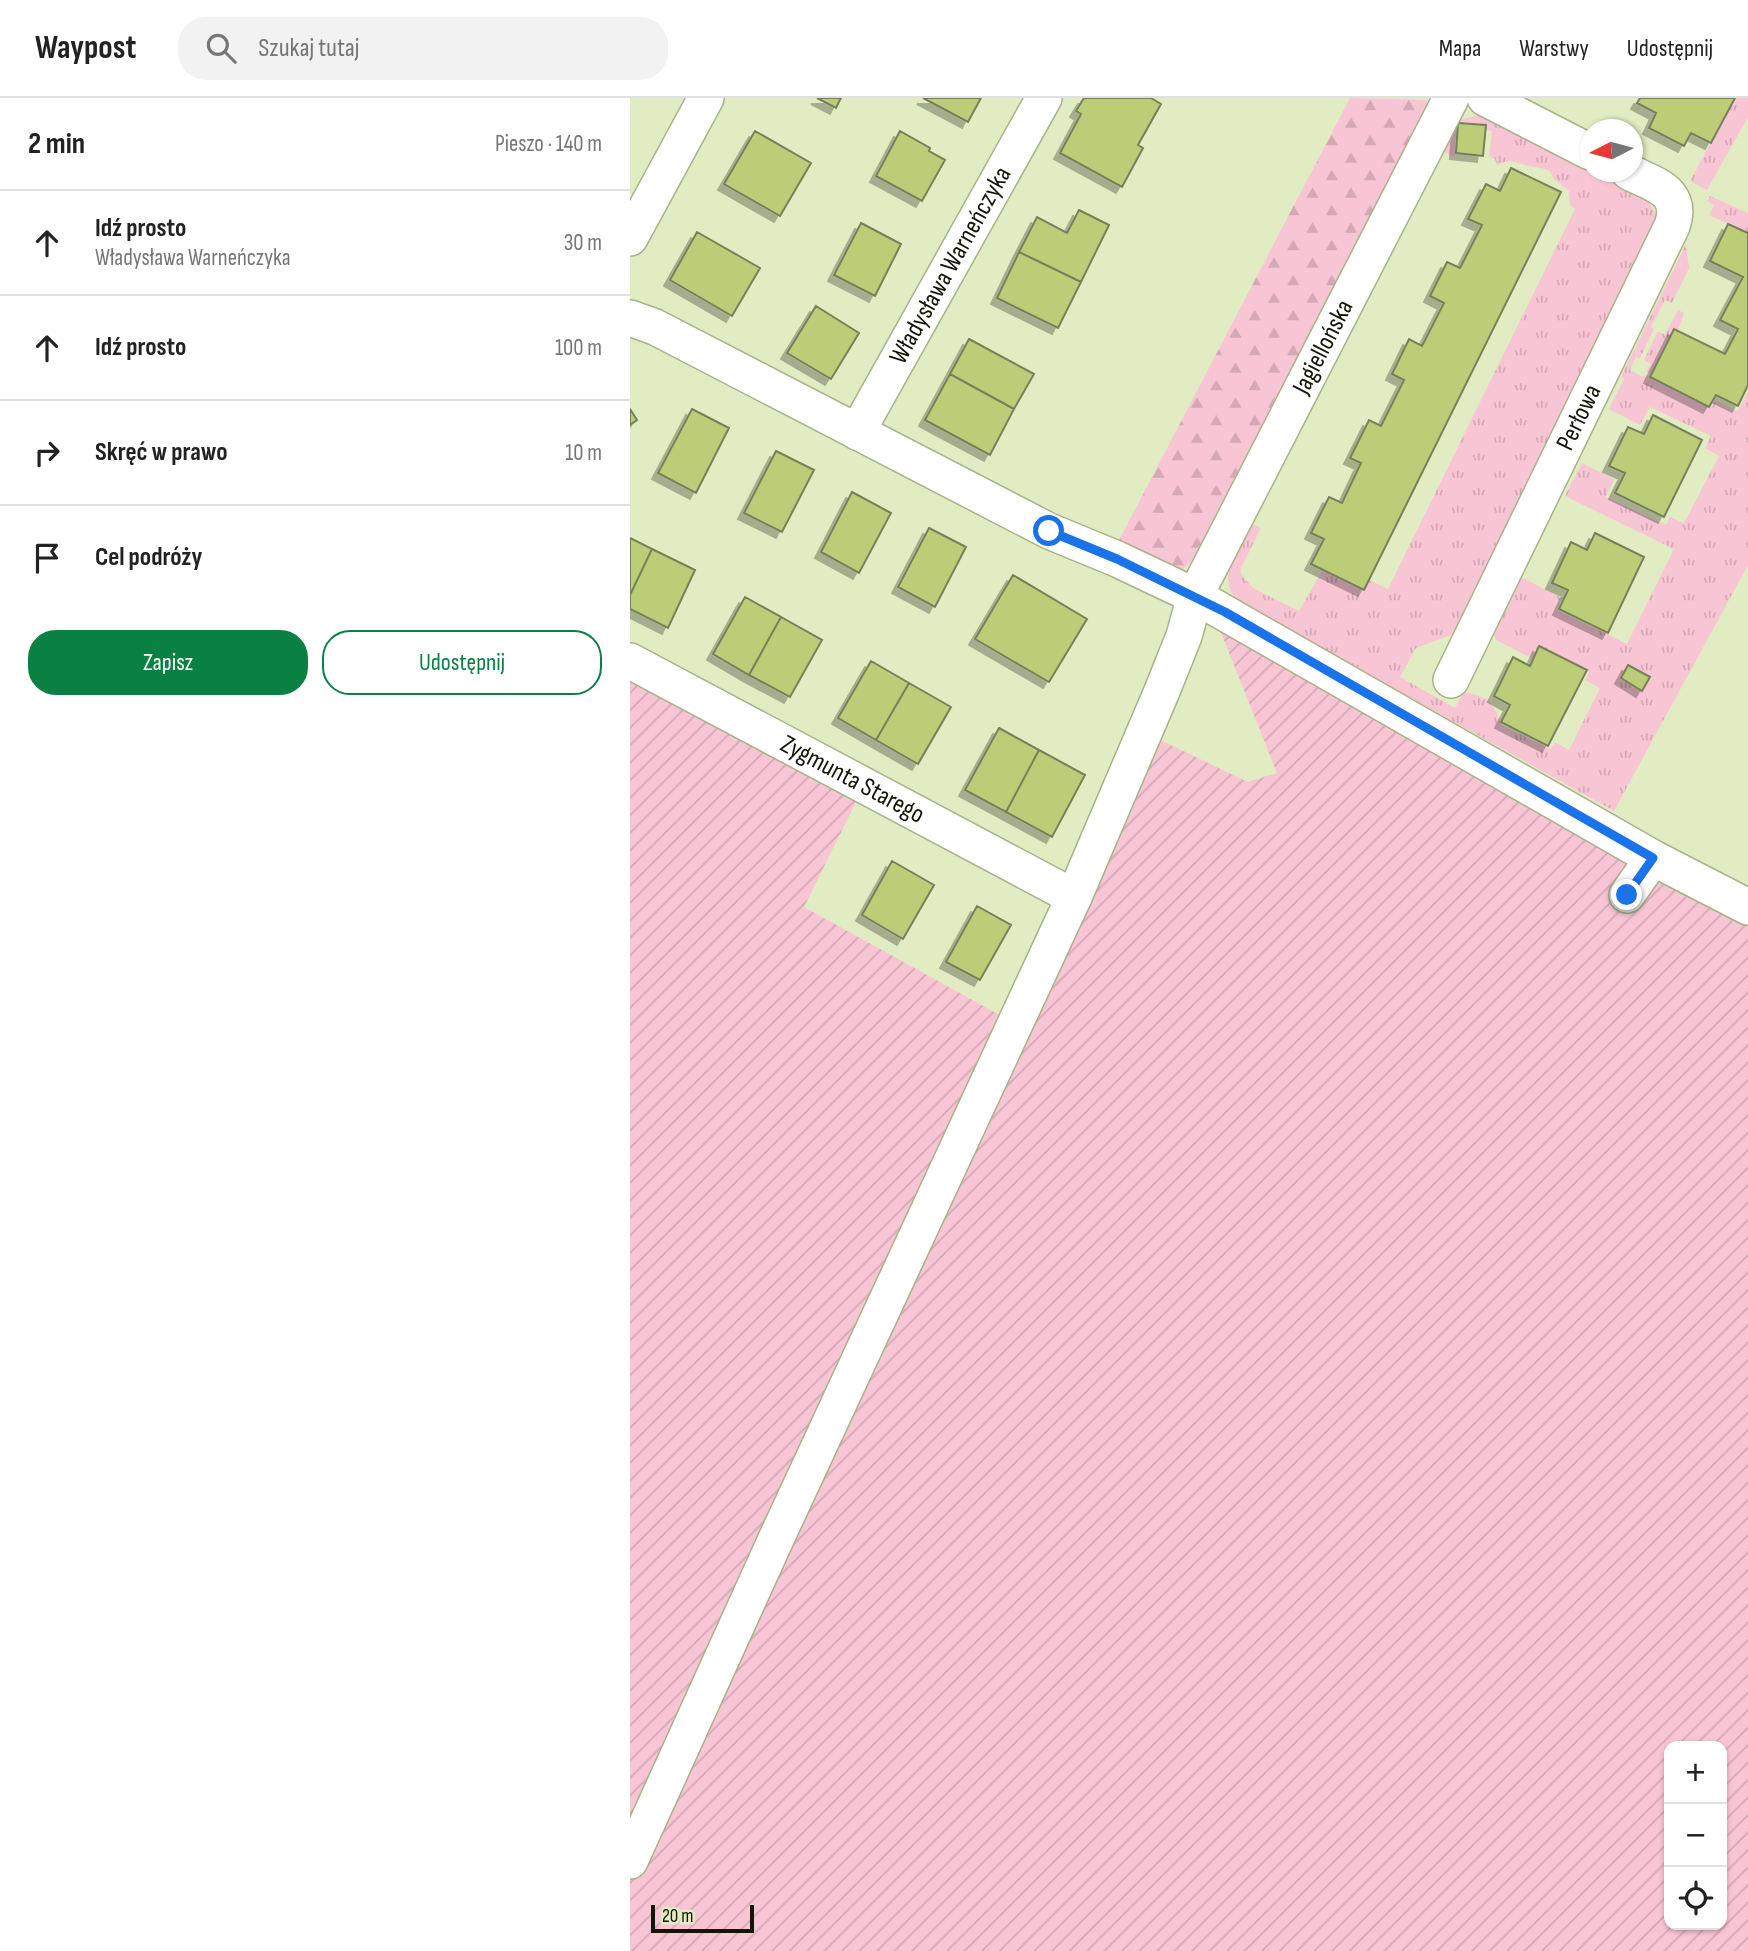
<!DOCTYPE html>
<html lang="pl">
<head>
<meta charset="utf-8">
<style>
	body { margin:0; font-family:"Sofia Sans Condensed",sans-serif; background:#f2f2f2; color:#222 }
	.controls { position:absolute; right:21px; bottom:21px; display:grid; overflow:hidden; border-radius:14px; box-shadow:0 2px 5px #0004 }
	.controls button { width:63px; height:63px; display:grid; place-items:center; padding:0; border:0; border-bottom:2px solid #e0e0e0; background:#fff; color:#222; font:35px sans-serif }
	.compass { position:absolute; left:950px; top:21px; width:63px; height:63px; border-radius:50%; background:#fff; box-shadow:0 2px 5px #0004; rotate:264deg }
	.scale { position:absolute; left:21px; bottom:18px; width:103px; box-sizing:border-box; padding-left:7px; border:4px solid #131607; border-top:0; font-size:19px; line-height:24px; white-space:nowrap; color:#131607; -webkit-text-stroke:5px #e2ecc2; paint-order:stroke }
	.stop { position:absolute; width:21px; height:21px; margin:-16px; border:5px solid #1a73e8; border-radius:50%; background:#fff }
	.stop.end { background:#1a73e8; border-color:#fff; box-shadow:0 2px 7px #0008 }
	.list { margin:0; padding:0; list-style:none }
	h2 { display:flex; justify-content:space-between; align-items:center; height:91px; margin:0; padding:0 28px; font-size:30px }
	h2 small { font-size:23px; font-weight:400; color:#767676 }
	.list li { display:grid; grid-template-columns:46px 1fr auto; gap:21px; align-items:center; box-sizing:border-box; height:105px; padding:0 28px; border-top:2px solid #e0e0e0 }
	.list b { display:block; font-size:26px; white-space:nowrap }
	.list p { margin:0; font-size:23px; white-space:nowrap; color:#767676 }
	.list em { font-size:23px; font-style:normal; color:#767676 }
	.actions { display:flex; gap:14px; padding:21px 28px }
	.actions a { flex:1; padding:16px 0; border:2px solid #0b8043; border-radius:28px; text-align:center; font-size:24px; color:#0b8043 }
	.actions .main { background:#0b8043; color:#fff }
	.icon { flex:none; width:38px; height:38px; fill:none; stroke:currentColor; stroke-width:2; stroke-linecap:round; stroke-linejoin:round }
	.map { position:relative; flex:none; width:1118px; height:1853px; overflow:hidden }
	header { display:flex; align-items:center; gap:42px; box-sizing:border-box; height:98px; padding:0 35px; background:#fff; border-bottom:2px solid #e0e0e0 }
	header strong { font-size:33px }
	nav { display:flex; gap:38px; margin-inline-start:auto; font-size:24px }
	.search { width:490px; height:63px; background:#f2f2f2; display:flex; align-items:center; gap:18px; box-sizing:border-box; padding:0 24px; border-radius:28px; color:#767676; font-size:26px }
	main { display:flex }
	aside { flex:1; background:#fff }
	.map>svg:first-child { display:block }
	.grass { fill:url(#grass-tufts) }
	.forest { fill:url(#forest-firs) }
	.garden { fill:url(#garden-furrows); fill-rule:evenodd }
	.building { fill:#bbcd76; stroke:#77805a; stroke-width:2; filter:url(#shadow) }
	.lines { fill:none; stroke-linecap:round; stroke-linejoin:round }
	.minor-casing { stroke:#a8b289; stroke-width:38 }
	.minor { stroke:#fff; stroke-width:35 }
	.route { stroke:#1a73e8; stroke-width:9 }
	.labels { text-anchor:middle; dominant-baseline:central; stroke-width:7; stroke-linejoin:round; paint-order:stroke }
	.street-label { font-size:26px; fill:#131607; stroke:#e2ecc2 }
</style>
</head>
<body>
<header>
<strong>Waypost</strong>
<div class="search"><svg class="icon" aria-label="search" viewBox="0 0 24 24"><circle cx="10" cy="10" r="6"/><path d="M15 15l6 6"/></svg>Szukaj tutaj</div>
<nav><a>Mapa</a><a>Warstwy</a><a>Udostępnij</a></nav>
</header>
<main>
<aside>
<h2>2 min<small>Pieszo · 140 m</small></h2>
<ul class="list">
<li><svg class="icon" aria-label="ahead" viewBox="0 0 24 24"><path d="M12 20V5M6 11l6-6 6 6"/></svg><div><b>Idź prosto</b><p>Władysława Warneńczyka</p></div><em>30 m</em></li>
<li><svg class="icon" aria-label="ahead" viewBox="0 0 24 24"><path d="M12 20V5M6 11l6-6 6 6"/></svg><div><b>Idź prosto</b></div><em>100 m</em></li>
<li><svg class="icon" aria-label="right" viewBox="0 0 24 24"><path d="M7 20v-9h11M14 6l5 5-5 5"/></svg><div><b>Skręć w prawo</b></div><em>10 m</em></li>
<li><svg class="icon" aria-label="arrive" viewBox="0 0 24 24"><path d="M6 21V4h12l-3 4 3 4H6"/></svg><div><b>Cel podróży</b></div></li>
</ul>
<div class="actions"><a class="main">Zapisz</a><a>Udostępnij</a></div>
</aside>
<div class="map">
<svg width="1118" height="1853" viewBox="0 0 1118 1853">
	<defs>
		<pattern id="grass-tufts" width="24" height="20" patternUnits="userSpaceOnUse" patternTransform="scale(1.75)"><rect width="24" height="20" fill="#f8c5d4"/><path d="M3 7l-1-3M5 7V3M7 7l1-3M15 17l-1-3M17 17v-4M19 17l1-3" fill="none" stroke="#d4a8b4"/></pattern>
		<pattern id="forest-firs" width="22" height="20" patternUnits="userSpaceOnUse" patternTransform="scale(1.75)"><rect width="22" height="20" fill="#f8c5d4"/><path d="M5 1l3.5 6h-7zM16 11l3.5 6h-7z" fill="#d4a8b4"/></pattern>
		<pattern id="garden-furrows" width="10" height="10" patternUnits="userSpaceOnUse" patternTransform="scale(1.75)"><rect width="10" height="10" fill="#f8c5d4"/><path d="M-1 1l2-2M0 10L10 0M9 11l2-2" fill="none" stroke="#d4a8b4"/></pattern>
		<filter id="shadow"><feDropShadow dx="-6" dy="6" stdDeviation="0" flood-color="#0004"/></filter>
	</defs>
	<rect width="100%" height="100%" fill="#e2ecc2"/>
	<!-- grass -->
	<path class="grass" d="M1105,0h13v19l-41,73 -17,-9z
		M850,17l168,85 10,20 -202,413 -40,15 -16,29 55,31 9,-16 13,3 11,5 9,13 4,12 50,24 4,-7 14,8 31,-62 -15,-8 4,-7 -2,-3 -54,-11 -37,-19 -3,-10 28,-53 41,21 -5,12 70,34 47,-95 -109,-53 17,-33 32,16 -8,18 60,28 4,-8 14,6 35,-67 -14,-8 6,-12 -61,-29 -10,18 -31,-16 15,-30 -3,-2 65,-133 3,24 -17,35 -7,-3 -14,27 3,2 -14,29 -4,-1 -6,13 13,7 2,-2 65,33 4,-8 24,11 10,-19v173l-134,246 -375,-209c-25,-24 -1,-54 11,-79l11,5 -20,40v6l12,14 46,23 24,-42 41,21 5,-10 19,9 187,-380 -5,-4 -1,-14 -16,-13 -2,-6c-8,-5 -13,-4 -21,-6 -15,-2 -16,-9 -33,-1l-2,-6 -6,-3 3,-25 -7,-1v-5l-26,-2 -3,30h2l-5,3 -12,-5 16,-31z
		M1080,98l38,17v20l-39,-18 5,-10 -7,-4z
		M1048,212l6,3 -6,17 -4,-2 -23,46 -5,-2 5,-8 -7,-4 14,-29 7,4z"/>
	<!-- forest -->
	<path class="forest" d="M720,0l77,2 -2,11 -234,451 -9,8h-6l-58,-28z"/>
	<!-- garden -->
	<path class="garden" d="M590,532l528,290v1031h-1118v-1275l227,124 -53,107 221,122 131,-291 92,44 29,-9zM1039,1648h53v179h-53z"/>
	<!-- building -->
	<path class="building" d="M187,0h24l-5,10z
		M293,0h58l-13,24z
		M454,0h67l10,6 -23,41 5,3 -21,39 -62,-34 21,-39 -5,-3z
		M1010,0h95l-24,45 -20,-10 -7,13 -35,-18 7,-15 -19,-10z
		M828,25l28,2 -3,31 -27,-3z
		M125,33l56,32 -31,53 -56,-32z
		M270,33l30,17 -1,3 16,9 -23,41 -46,-25z
		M881,70l50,24 -197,398 -53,-26 13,-25 -13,-6 18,-36 13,6 19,-40 -11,-5 19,-38 12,6 23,-46 -12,-6 17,-35 13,7 22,-43 -14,-7 17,-34 13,6 22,-43 -14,-6 18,-35 14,7z
		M449,112l30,15 -28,57 -62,-30 18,-35 30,16z
		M231,125l40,21 -26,52 -41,-21z
		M1098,126l20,9v152l-10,21 -22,-11 -7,12 -59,-30 24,-48 51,25 13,-25 -18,-9 23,-43 -33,-16z
		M67,134l63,36 -28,48 -62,-36z
		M389,154l62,30 -23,46 -61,-30z
		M186,208l43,27 -28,46 -44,-26z
		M339,241l65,35 -20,35 -64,-35z
		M320,276l64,35 -24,46 -65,-35z
		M0,311l7,11 -7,5z
		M62,311l37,19 -33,65 -38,-20z
		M1023,317l49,25 -38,77 -49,-24 10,-20 -16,-7 19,-39 16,7z
		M146,353l38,19 -32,62 -38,-19z
		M222,394l39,21 -32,60 -38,-21z
		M299,430l37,19 -31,60 -37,-20z
		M965,435l49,24 -36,76 -49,-24 9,-19 -16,-7 19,-41 16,8z
		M0,440l22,11 -22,46z
		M22,451l43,21 -27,58 -38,-19v-14z
		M383,477l74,44 -38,63 -74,-43z
		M115,499l36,20 -32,58 -36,-21z
		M151,519l41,23 -32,57 -41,-22z
		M909,548l48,24 -39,76 -47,-24 9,-17 -16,-9 19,-39 17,9z
		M241,563l38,22 -33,57 -38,-22z
		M998,567l22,12 -8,14 -21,-13z
		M279,585l42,24 -33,57 -42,-24z
		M369,630l40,22 -33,62 -41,-22z
		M409,652l46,25 -33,62 -46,-25z
		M262,763l42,24 -31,54 -41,-24z
		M347,808l34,19 -31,55 -34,-18z"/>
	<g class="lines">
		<defs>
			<g id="minor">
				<path d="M855,0l105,54"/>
				<path d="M0,140l76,-140"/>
				<path d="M0,220l25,9 394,204 68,28 78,37 458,262 95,49"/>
				<path id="s1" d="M227,334l187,-334"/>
				<path id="s2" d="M0,563l444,236"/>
				<path id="s3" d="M821,582l221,-454c12,-35 -17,-41 -43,-54"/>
				<path d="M997,797l26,-37"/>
				<path id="s4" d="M0,1763l146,-322 298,-642 88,-206 22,-55 11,-40 256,-498"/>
			</g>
		</defs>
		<!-- minor casing -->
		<use href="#minor" class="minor-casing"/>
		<!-- minor -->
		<use href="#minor" class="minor"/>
	</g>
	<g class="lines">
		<!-- route -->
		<path class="route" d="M419,433l68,28 108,53 428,246 -26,37"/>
	</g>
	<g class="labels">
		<!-- street labels -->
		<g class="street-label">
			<text stroke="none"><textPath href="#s1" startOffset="191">Władysława Warneńczyka</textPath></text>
			<text stroke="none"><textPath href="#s4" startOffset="1666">Jagiellońska</textPath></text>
			<text stroke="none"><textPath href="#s3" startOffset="292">Perłowa</textPath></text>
			<text stroke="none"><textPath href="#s2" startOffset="252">Zygmunta Starego</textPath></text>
		</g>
	</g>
</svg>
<div class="controls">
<button>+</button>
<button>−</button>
<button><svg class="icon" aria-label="locate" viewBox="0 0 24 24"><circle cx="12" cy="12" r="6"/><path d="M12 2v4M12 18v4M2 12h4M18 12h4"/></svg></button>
</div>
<svg class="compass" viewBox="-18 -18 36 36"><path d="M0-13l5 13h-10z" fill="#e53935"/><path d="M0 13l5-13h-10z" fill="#767676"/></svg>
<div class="scale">20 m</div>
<div class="stop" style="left:419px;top:433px"></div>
<div class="stop end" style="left:997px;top:797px"></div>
</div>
</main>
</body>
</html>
